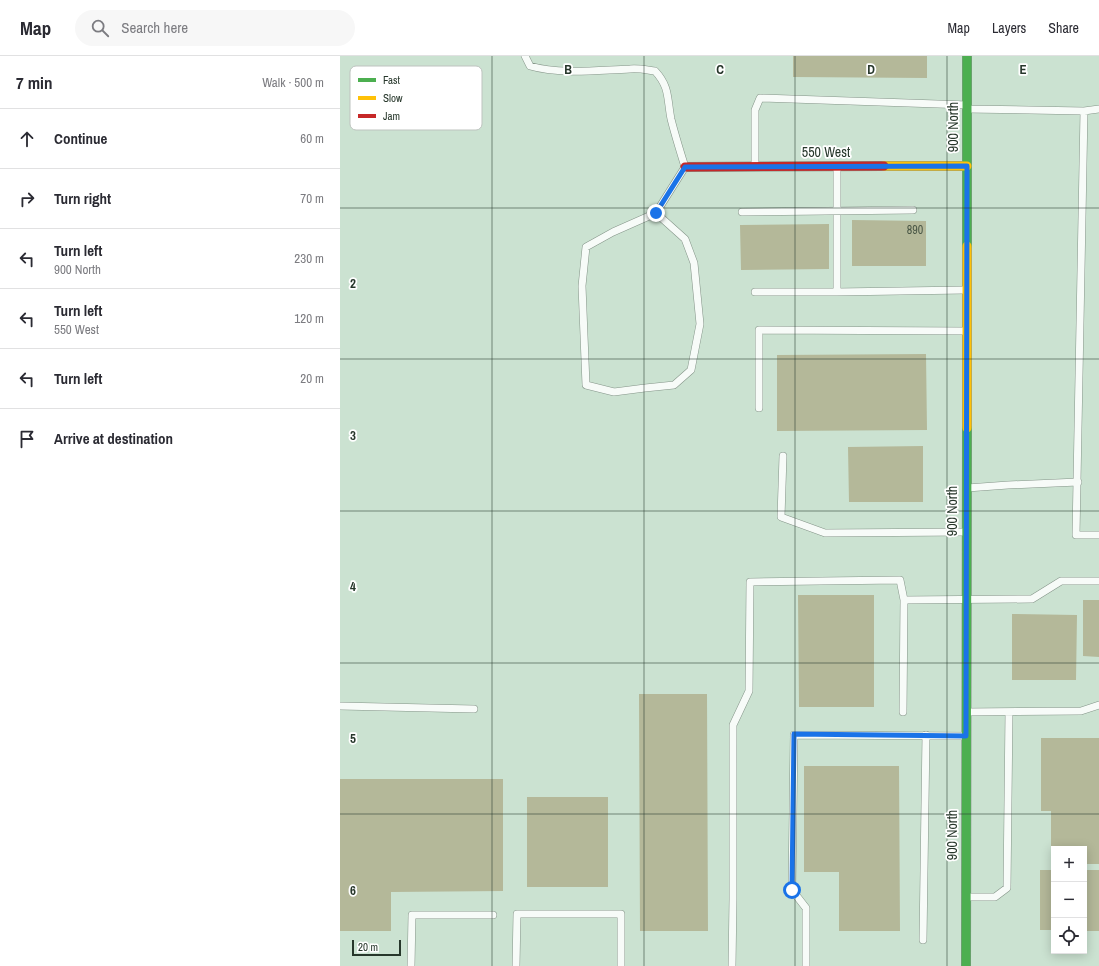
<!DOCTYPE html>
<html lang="en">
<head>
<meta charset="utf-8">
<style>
	body { margin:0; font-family:"Archivo Narrow",sans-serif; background:#f7f7f7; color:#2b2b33 }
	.controls { position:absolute; right:12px; bottom:12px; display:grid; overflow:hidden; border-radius:0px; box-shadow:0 2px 10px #0003 }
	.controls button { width:36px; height:36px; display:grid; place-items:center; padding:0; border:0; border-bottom:1px solid #e1e1e2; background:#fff; color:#2b2b33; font:20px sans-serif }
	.scale { position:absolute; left:12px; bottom:10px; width:49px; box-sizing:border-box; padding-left:4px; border:2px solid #27372b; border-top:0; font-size:11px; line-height:14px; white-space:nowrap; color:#27372b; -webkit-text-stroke:3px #fff; paint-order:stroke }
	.stop { position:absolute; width:12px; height:12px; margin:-9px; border:3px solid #1a73e8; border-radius:50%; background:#fff }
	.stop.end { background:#1a73e8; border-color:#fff; box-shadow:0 1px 4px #0008 }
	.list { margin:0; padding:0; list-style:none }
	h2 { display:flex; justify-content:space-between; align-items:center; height:52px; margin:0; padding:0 16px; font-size:17px }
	h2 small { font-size:13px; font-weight:400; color:#7c7c81 }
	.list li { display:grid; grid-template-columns:26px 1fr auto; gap:12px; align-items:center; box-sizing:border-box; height:60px; padding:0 16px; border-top:1px solid #e1e1e2 }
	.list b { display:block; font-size:15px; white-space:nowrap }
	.list p { margin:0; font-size:13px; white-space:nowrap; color:#7c7c81 }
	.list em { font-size:13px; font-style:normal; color:#7c7c81 }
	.icon { flex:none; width:22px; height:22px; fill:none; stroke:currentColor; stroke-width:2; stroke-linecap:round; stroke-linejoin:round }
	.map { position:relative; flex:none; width:759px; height:910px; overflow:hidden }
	header { display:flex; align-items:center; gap:24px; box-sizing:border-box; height:56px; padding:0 20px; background:#fff; border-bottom:1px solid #e1e1e2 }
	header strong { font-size:19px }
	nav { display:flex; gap:22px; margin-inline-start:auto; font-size:14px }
	.search { width:280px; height:36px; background:#f7f7f7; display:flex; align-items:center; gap:10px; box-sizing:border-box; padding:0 14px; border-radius:22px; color:#7c7c81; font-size:15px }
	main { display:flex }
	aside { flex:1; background:#fff }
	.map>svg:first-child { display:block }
	.building { fill:#b4b899 }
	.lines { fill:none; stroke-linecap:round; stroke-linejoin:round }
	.lane-casing { stroke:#849488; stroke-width:8 }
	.fast-casing { stroke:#849488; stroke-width:10 }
	.slow-casing { stroke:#849488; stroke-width:10 }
	.jam-casing { stroke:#849488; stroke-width:10 }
	.lane { stroke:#f7fbf8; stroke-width:7 }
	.fast { stroke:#4caf50; stroke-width:9 }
	.slow { stroke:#ffc107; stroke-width:9 }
	.jam { stroke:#c62828; stroke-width:9 }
	.route { stroke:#1a73e8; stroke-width:5 }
	.grid { fill:none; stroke:#27372b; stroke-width:1; stroke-opacity:0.55 }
	.labels { text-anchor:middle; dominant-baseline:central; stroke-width:3.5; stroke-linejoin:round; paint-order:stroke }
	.number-label { font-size:12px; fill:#4a5746 }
	.street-label { font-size:14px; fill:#27372b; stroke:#fff }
	.key { fill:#fff; stroke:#bec3bf; stroke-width:1 }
	.key-label { font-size:11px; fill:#27372b }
	.grid-label { font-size:13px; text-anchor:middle; font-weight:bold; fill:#27372b; stroke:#fff; stroke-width:3.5; stroke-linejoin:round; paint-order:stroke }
</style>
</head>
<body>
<header>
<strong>Map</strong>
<div class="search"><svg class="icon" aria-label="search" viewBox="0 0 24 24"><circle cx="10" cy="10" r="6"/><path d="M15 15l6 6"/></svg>Search here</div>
<nav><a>Map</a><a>Layers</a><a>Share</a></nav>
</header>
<main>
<aside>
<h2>7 min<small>Walk · 500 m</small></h2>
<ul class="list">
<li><svg class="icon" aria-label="ahead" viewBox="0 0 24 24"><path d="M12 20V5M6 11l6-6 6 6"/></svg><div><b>Continue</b></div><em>60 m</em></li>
<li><svg class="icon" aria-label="right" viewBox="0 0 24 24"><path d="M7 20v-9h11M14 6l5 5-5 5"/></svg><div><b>Turn right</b></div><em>70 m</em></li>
<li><svg class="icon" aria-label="left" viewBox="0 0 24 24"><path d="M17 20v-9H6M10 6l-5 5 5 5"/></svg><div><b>Turn left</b><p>900 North</p></div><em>230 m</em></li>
<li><svg class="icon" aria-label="left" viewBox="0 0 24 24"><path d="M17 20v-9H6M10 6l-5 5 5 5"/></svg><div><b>Turn left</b><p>550 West</p></div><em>120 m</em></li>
<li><svg class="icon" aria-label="left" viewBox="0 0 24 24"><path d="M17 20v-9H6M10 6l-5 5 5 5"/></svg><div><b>Turn left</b></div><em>20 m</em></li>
<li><svg class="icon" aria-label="arrive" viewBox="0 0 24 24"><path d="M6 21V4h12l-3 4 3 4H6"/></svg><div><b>Arrive at destination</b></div></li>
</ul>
</aside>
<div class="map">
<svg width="759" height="910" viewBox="0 0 759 910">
	<rect width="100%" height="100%" fill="#cbe2d1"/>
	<!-- building -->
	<path class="building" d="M453,0h134v22l-134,-1z
		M512,164l74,1v45h-74z
		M489,168v45l-88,1 -1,-45z
		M586,298l1,76 -150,1v-76z
		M583,390v56h-74l-1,-55z
		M458,539h76v112h-75z
		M743,544h16v57l-16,-1z
		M672,558l65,1 -1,65h-64z
		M299,638h68l1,237h-68z
		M701,682h58v126h-15v-15h-30v15h-3v-53h-10z
		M464,710h95l1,165h-61v-59h-35z
		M0,723h163v112l-112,1v39h-51z
		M187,741h81v90h-81z
		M700,814h14v60h-14z
		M744,814h15v61h-15z"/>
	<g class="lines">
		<defs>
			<path id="lane" d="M185,0l5,10c31,9 69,4 100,3 8,-1 17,1 25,2 15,16 12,28 16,48 4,16 9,32 14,48l-29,46 -43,19 -27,15 -4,39 4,99 28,7 31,-4 29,-3 17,-15 9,-46 -6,-61 -9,-24 -29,-26
				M627,53l117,2 15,-2
				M744,55l-8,424h23
				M415,110v-56l5,-12 207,7
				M402,156l171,-2
				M415,236h82v-126
				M497,236l128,-2
				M419,352v-78l207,1
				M443,400l-2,61 44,16 141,-1
				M627,432l41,-3 70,-3
				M0,650l134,3
				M563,656l1,-112
				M626,656l115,-1 18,-6
				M627,841h28l12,-9 2,-176
				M583,884l3,-205
				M71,910l1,-51h81
				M176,910l1,-52h104v52
				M392,910l1,-67v-174l16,-34 1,-109 150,-2 4,20 128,-1 29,-18h38
				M466,910v-58l-14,-18 2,-155 172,1"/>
			<path id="fast" d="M627,190v-190
				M626,910l1,-538"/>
			<path id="slow" d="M544,110h83
				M627,372v-182"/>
			<path id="jam" d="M345,111l199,-1"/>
		</defs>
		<!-- lane casing -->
		<use href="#lane" class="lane-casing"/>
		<!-- fast casing -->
		<use href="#fast" class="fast-casing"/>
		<!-- slow casing -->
		<use href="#slow" class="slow-casing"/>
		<!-- jam casing -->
		<use href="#jam" class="jam-casing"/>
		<!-- lane -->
		<use href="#lane" class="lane"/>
		<!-- fast -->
		<use href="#fast" class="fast"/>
		<!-- slow -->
		<use href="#slow" class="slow"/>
		<!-- jam -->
		<use href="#jam" class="jam"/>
	</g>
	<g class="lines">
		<!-- route -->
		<path class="route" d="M316,157l29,-46 282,-1 -1,570 -172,-2 -2,156"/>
	</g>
	<!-- grid -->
	<path class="grid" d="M152,0v910M304,0v910M455,0v910M607,0v910M0,152h759M0,303h759M0,455h759M0,607h759M0,758h759"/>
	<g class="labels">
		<!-- number labels -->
		<g class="number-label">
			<text x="575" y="174">890</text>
		</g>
		<!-- street labels -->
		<g class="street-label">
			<text transform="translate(613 71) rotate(-90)">900 North</text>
			<text x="486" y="96">550 West</text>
			<text transform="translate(612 455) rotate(-90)">900 North</text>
			<text transform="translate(612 779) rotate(-90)">900 North</text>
		</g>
	</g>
	<!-- legend -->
	<rect x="10" y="10" width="132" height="64" rx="6" class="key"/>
	<rect x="18" y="22" width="18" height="4" fill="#4caf50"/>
	<rect x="18" y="40" width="18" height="4" fill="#ffc107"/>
	<rect x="18" y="58" width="18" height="4" fill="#c62828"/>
	<g class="key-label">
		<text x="43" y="28">Fast</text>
		<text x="43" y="46">Slow</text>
		<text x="43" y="64">Jam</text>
	</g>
	<g class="grid-label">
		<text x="228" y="18">B</text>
		<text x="380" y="18">C</text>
		<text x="531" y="18">D</text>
		<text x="683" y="18">E</text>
		<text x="13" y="232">2</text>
		<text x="13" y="384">3</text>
		<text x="13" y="535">4</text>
		<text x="13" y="687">5</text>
		<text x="13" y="839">6</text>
	</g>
</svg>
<div class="controls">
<button>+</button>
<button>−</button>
<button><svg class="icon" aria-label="locate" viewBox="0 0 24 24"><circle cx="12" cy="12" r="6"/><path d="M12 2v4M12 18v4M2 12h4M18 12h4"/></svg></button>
</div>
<div class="scale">20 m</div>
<div class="stop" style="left:452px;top:834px"></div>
<div class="stop end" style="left:316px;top:157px"></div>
</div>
</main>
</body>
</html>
